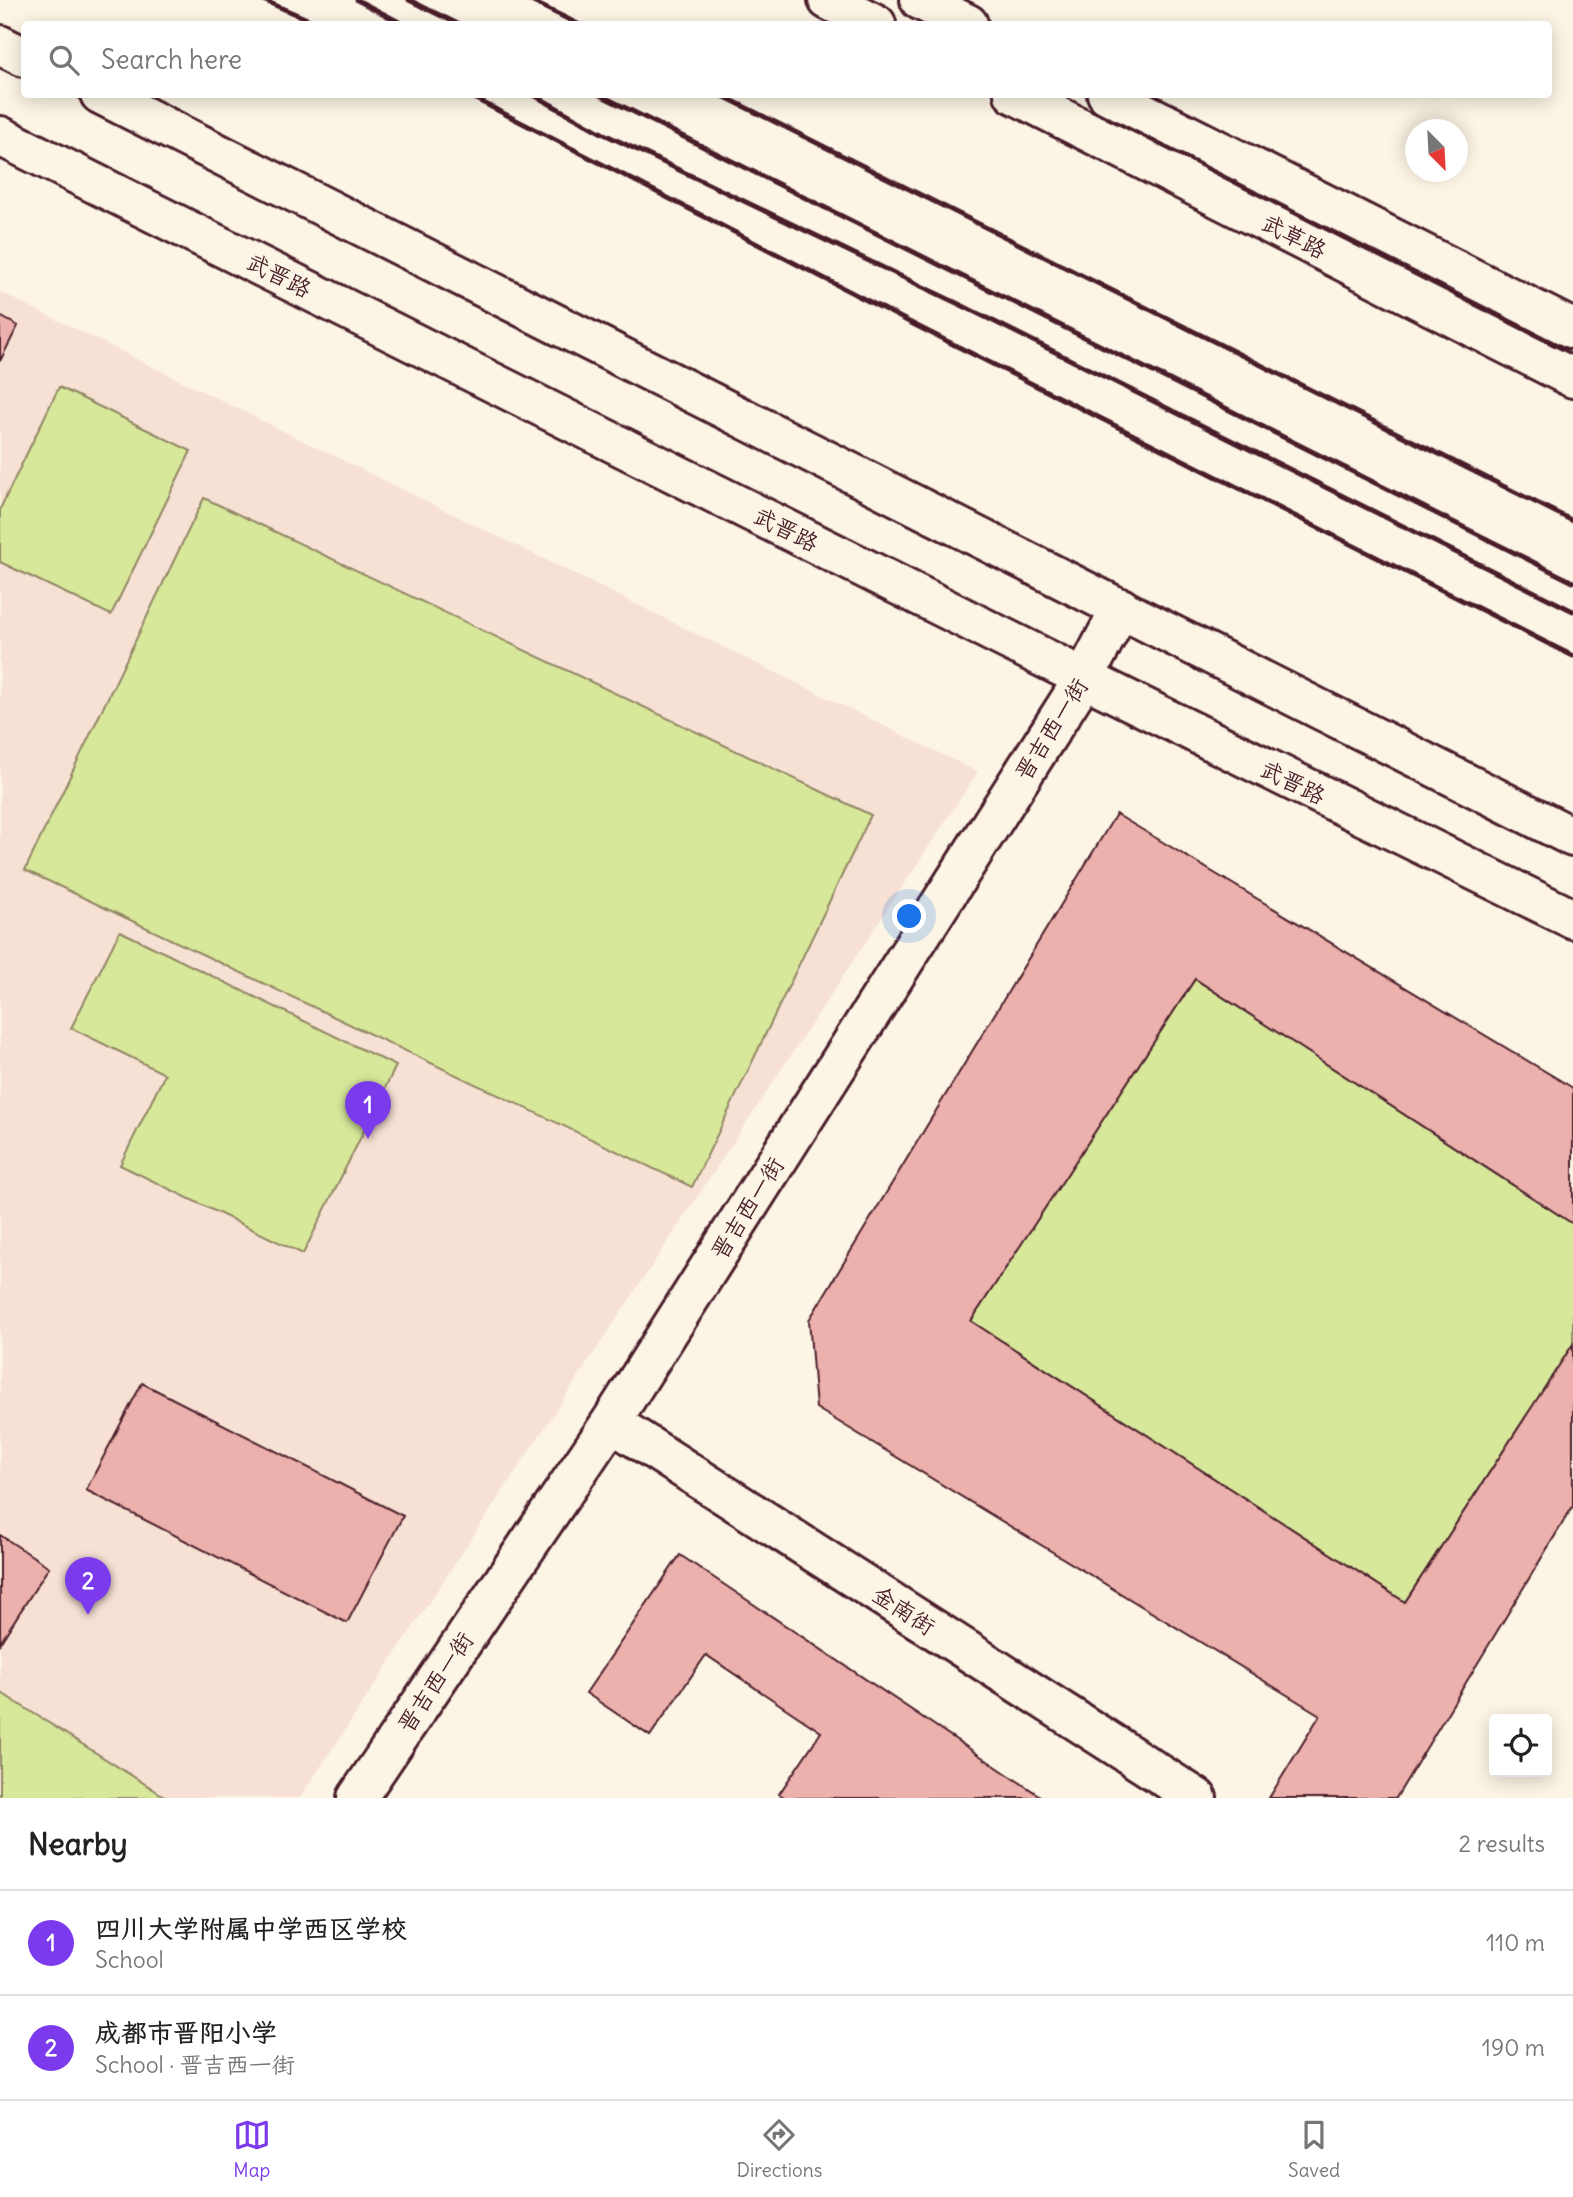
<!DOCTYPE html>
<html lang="en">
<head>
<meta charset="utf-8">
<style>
	body { margin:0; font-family:Delius,"LXGW WenKai TC",sans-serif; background:#f6f6f6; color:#222 }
	.controls { position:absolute; right:21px; bottom:21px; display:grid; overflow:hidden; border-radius:7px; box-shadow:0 4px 18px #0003 }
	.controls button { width:63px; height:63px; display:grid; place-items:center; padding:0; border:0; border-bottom:2px solid #e0e0e0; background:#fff; color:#222; font:35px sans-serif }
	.compass { position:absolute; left:1405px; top:119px; width:63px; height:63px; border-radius:50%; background:#fff; box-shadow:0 4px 18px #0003; rotate:156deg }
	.you { position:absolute; left:910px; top:917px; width:24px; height:24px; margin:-18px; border:5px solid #fff; border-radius:50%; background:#1a73e8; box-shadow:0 0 0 10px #1a73e833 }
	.badge { display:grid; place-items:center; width:46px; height:46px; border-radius:50%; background:#7c3aed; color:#fff; font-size:23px; font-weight:700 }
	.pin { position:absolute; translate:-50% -58px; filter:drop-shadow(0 2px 4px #0008) }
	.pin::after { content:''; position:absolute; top:37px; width:24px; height:21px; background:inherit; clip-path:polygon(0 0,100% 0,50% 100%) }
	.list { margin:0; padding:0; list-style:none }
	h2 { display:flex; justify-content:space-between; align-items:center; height:91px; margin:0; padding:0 28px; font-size:30px }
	h2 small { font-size:23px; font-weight:400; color:#767676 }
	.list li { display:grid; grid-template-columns:46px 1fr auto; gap:21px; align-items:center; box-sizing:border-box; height:105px; padding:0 28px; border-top:2px solid #e0e0e0 }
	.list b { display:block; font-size:26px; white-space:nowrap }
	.list p { margin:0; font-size:23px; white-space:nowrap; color:#767676 }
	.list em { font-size:23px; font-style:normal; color:#767676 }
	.icon { flex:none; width:38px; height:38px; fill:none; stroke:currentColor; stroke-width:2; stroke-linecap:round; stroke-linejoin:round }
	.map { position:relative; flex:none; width:1573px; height:1798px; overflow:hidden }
	.search { position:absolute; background:#fff; box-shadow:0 4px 18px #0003; left:21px; right:21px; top:21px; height:77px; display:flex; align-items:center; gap:18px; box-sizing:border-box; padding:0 24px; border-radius:7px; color:#767676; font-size:26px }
	.sheet { height:301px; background:#fff }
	nav { display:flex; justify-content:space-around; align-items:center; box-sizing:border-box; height:98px; border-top:2px solid #e0e0e0; background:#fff; font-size:19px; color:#767676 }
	nav a { display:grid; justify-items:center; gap:4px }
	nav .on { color:#7c3aed }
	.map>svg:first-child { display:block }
	.built { fill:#f7e1d4 }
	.green { fill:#d7e89b; stroke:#908463; stroke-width:2 }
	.building { fill:#ecb1ac; stroke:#4a1f2b; stroke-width:2 }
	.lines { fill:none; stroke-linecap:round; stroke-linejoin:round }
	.street-casing { stroke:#4a1f2b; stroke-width:44 }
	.secondary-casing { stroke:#4a1f2b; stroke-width:44 }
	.street { stroke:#fcf5e5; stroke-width:38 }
	.secondary { stroke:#fcf5e5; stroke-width:38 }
	.rail { stroke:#4a1f2b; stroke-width:5 }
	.labels { text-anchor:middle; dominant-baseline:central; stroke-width:6; stroke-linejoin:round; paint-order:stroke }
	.street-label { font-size:23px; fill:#4a1f2b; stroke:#fcf5e5 }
</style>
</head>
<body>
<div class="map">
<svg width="1573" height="1798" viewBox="0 0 1573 1798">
	<rect width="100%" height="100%" fill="#fcf5e5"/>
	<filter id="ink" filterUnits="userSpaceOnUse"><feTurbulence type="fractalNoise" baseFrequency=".0143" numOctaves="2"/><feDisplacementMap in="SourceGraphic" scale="14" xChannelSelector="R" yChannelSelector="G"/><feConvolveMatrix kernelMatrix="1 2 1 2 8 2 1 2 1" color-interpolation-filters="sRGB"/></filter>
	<g filter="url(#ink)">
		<!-- built -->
		<path class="built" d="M0,292l978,480 -678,1026h-300z"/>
		<!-- green -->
		<path class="green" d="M59,387l132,64 -80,164 -111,-53v-53z
			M204,498l667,317 -179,372 -667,-317z
			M120,931l276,135 -93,188 -183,-89 45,-91 -94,-46z
			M1195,979l378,245v120l-168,258 -434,-281z
			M0,1692l167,106h-167z"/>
		<!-- building -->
		<path class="building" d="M0,316l18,10 -18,35z
			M1116,814l457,274v136l-378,-245 -224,342 434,281 168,-258v162l-177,292h-127l51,-83 -504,-307 -7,-88z
			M142,1383l261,133 -56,107 -261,-133z
			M0,1535l49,32 -49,76z
			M680,1555l363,243h-257l-7,-4 42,-62 -115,-77 -56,81 -64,-43z"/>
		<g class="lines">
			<defs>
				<path id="street" d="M611,1422l586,376
					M357,1798l254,-376 473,-744 37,-70"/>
				<path id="secondary" d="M828,0l48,24
					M920,0l48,24
					M0,45l24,12
					M100,94l1473,743
					M1014,94l559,284
					M1107,94l466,235
					M0,136l1084,542 489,241"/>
			</defs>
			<!-- street casing -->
			<use href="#street" class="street-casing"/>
			<!-- secondary casing -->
			<use href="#secondary" class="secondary-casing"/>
			<!-- street -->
			<use href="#street" class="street"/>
			<!-- secondary -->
			<use href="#secondary" class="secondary"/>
			<!-- rail -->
			<path class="rail" d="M263,0l56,24
				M357,0l46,24
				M409,0l49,24
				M529,0l49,24
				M466,94l443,228 664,334
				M532,94l70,39 363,174 608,304
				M598,94l975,488
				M719,94l854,427"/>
		</g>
	</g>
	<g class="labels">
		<!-- street labels -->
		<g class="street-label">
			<text transform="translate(1294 236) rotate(27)">武草路</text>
			<text transform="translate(279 275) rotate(27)">武晋路</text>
			<text transform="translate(786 529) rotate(27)">武晋路</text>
			<text transform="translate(1051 729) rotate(-58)">晋吉西一街</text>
			<text transform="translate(1293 782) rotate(26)">武晋路</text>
			<text transform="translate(747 1208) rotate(-58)">晋吉西一街</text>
			<text transform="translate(904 1610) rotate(33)">金南街</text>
			<text transform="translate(435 1682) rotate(-56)">晋吉西一街</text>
		</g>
	</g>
</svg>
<div class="controls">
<button><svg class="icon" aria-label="locate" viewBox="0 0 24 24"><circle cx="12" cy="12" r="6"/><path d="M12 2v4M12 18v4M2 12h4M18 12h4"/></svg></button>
</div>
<svg class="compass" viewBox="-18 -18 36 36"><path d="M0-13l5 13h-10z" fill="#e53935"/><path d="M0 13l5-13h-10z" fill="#767676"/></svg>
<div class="you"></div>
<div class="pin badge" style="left:368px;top:1139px">1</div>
<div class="pin badge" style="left:88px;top:1615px">2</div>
<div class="search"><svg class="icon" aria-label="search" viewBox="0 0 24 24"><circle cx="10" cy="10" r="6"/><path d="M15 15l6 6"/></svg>Search here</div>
</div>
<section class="sheet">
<h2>Nearby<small>2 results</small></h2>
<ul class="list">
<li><span class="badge">1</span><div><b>四川大学附属中学西区学校</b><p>School</p></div><em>110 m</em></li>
<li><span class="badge">2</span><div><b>成都市晋阳小学</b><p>School · 晋吉西一街</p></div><em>190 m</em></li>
</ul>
</section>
<nav>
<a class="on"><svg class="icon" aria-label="map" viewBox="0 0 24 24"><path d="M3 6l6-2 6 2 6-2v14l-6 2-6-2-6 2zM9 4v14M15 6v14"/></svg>Map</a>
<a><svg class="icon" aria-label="directions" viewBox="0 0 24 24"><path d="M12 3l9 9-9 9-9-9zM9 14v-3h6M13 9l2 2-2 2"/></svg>Directions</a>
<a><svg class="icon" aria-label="saved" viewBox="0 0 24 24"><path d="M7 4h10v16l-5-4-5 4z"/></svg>Saved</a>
</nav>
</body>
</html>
